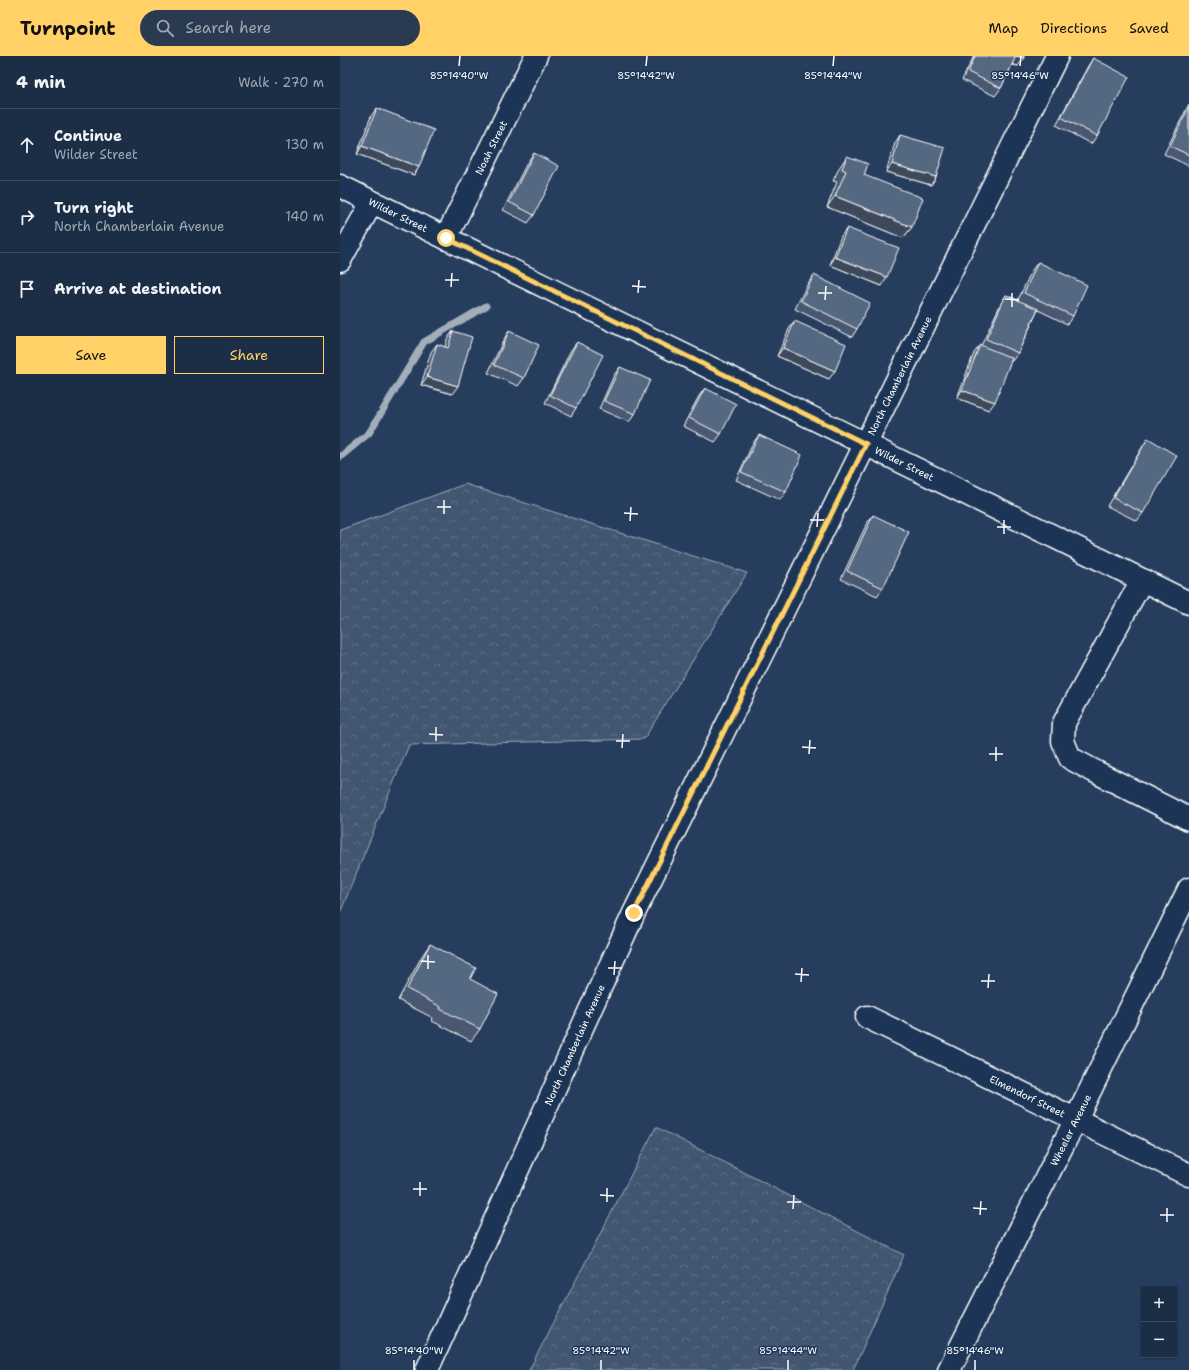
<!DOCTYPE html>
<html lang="en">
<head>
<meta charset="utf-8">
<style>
	body { margin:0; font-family:"Shantell Sans",sans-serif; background:#293a51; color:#f1f3f6 }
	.controls { position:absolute; right:12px; bottom:12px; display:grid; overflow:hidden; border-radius:0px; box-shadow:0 1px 3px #0004 }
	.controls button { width:36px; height:36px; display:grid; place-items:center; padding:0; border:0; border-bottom:1px solid #3a4a5f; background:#1c2e46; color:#f1f3f6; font:20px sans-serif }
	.stop { position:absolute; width:12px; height:12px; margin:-9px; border:3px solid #ffd166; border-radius:50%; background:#fff }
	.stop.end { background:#ffd166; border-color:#fff; box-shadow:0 1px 4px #0008 }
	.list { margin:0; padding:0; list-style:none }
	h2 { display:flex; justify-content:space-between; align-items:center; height:52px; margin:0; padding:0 16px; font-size:17px }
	h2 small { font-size:13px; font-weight:400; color:#a0a8b3 }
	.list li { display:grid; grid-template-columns:26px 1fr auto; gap:12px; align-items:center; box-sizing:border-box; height:72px; padding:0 16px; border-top:1px solid #3a4a5f }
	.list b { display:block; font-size:15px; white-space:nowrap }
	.list p { margin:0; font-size:13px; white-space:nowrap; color:#a0a8b3 }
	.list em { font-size:13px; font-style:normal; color:#a0a8b3 }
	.actions { display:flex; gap:8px; padding:12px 16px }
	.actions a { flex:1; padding:9px 0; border:1px solid #ffd166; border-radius:0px; text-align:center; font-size:14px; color:#ffd166 }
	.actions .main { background:#ffd166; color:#111 }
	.icon { flex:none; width:22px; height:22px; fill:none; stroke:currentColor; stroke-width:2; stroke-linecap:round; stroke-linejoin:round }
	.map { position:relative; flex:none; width:849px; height:1314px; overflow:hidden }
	header { display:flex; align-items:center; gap:24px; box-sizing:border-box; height:56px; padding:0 20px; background:#ffd166; color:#111 }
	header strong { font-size:19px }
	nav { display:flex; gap:22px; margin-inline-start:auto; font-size:14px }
	.search { width:280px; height:36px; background:#293a51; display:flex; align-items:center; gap:10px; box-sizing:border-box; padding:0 14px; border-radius:22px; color:#a0a8b3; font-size:15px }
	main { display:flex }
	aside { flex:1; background:#1c2e46 }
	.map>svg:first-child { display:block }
	.forest { fill:url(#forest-crowns); stroke:#a0aab8 }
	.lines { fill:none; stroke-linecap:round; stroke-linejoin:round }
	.stream { stroke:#a4aebb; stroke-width:7 }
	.minor-casing { stroke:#fff; stroke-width:25 }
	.minor { stroke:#1d3557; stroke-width:22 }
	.wall { fill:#49596f; stroke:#fff }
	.shaded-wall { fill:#3c485a; stroke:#fff }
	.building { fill:#556781; stroke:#fff }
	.route { stroke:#ffd166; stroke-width:5 }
	.ticks { fill:none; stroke:#fff; stroke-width:1.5 }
	.labels { text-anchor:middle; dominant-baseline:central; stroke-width:3; stroke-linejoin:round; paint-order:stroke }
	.street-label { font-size:10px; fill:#fff; stroke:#1d3557 }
	.ticks-label { font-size:10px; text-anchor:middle; fill:#fff; stroke:#1d3557; stroke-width:3; stroke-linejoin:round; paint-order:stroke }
</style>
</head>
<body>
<header>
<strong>Turnpoint</strong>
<div class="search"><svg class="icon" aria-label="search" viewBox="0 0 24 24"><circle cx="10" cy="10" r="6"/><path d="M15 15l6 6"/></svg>Search here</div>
<nav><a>Map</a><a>Directions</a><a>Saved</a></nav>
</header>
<main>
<aside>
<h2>4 min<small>Walk · 270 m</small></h2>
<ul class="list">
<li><svg class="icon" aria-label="ahead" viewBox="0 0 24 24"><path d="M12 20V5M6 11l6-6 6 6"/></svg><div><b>Continue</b><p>Wilder Street</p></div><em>130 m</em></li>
<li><svg class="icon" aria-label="right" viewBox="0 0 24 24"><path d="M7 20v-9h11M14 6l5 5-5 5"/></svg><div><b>Turn right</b><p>North Chamberlain Avenue</p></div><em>140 m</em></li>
<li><svg class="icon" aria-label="arrive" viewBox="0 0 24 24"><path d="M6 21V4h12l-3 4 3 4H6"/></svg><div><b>Arrive at destination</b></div></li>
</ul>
<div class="actions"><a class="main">Save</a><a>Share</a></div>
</aside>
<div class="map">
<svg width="849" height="1314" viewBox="0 0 849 1314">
	<defs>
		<pattern id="forest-crowns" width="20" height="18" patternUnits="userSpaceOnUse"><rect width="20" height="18" fill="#425672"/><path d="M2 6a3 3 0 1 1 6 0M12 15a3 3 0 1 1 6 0" fill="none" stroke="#5e6f87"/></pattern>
	</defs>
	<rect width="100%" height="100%" fill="#263d5e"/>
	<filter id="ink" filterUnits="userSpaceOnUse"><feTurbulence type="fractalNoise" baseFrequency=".025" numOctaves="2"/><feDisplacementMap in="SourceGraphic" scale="8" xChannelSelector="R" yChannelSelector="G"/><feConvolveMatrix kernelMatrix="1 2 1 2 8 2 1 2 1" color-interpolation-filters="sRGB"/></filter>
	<g filter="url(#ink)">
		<!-- forest -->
		<path class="forest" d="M125,428l282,89 -103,166 -235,6 -69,168v-383z
			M316,1071l248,128 -51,115h-324z"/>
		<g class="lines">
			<!-- stream -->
			<path class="stream" d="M0,401l29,-24 55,-91 62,-36"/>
			<defs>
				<g id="minor">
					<path id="s1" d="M0,130l849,417"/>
					<path id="s2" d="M106,182l90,-182"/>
					<path d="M0,204l32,-58"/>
					<path d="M802,524l-78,143 -1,18 7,17 24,13 95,48"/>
					<path id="s3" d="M527,961l322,158"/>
					<path id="s4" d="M87,1314l207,-457 423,-857"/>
					<path id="s5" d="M609,1314l127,-251 113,-230"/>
				</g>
			</defs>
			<!-- minor casing -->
			<use href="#minor" class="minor-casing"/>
			<!-- minor -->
			<use href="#minor" class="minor"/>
		</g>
		<!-- wall -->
		<path class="wall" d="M634,0h50l-6,10 -6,-1 -11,23 -6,8 -33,-16z
			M753,2l4,78 -6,8 -35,-19 32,-59z
			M849,48v62l-25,-12z
			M37,52l42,59 -5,8 -57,-21 14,-38z
			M560,79l36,42 -5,8 -45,-13 9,-29z
			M194,97v62l-6,8 -25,-13 25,-49z
			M507,100l65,71 -9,11 -76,-31 10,-25 -4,-1 6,-13z
			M507,172l35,58 -52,-21 11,-29z
			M698,206l35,54 -6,8 -29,-14 -20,43 -6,8h-1l-22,49 -32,-12 17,-45 6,-8 1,1 20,-43 5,-8 12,5 14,-30z
			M474,219l43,54 -5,8 -57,-28 13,-26z
			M455,265l34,58 -52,-23 12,-27z
			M113,275l-1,63 -31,-9 10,-33 6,-8 8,3 2,-8z
			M169,275l15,47 -6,8 -30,-13 16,-34z
			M237,286l-1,66 -5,8 -26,-13 26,-53z
			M280,311l15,47 -6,8 -30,-13 15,-34z
			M365,332l16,46 -6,8 -32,-16 16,-30z
			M419,379l27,57 -6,8 -44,-20 17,-37z
			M808,382l-5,75 -6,8 -30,-15 36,-60z
			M533,459l10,73 -6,8 -36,-17 26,-56z
			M90,888l40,35 10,50 -9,12 -39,-20 1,-3 -35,-18 24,-44z"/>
		<!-- shaded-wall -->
		<path class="shaded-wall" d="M676,0l8,2 -6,8 -7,-2z
			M22,90l57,21 -5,8 -57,-21z
			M552,108l44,13 -5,8 -45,-13z
			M495,140l77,31 -9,11 -76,-31z
			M495,201l52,20 -5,9 -52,-21z
			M443,292l52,23 -6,8 -52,-23z
			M87,321l31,9 -6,8 -31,-9z
			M622,334l33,12 -6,8 -32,-12z"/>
		<!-- building -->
		<path class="building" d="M635,0h49v2l-8,-2 -15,32 -33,-16z
			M753,2l36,19 -32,59 -36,-19z
			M849,51v48l-19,-9z
			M37,52l57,22 -15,37 -57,-21z
			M560,79l45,13 -9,29 -44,-13z
			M194,97l25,13 -25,49 -25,-13z
			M507,100l21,8 -4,11 59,23 -11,29 -77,-31 11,-25 -4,-2z
			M507,172l52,20 -12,29 -52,-20z
			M698,206l49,23 -14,31 -49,-23z
			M474,219l56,28 -13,26 -56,-28z
			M666,239l32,14 -20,44 -32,-14z
			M455,265l51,23 -11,27 -52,-23z
			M113,275l19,6 -14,49 -31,-9 10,-33 11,4z
			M169,275l30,14 -15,33 -30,-13z
			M237,286l26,13 -27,53 -26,-13z
			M640,289l32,13 -17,44 -33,-12z
			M280,311l30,13 -15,34 -31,-13z
			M365,332l31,16 -15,30 -32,-16z
			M419,379l43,20 -16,37 -45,-20z
			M808,382l29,18 -34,57 -30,-15z
			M533,459l36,17 -26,56 -36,-17z
			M90,888l46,24 -6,11 28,15 -18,35 -40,-20 1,-2 -34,-18z"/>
	</g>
	<g class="lines" filter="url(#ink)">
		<!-- route -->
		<path class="route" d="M106,182l420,206 -232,469"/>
	</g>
	<!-- ticks -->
	<path class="ticks" d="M119,10l1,-10M306,10l1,-10M493,10l1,-10M680,10l1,-10M105,224h14M292,230l14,1M111,231l1,-14M298,237l1,-13M478,237h14M665,243l14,1M485,244l1,-14M672,251v-14M97,451h14M284,457l14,1M104,458v-14M470,464h14M290,465l1,-14M477,471l1,-14M657,471h14M664,478v-14M89,678l14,1M96,685v-14M276,685h14M462,691l14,1M282,692l1,-14M469,698l1,-14M649,698h14M656,705v-14M81,905l14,1M268,912h14M88,913v-14M455,918l14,1M274,919l1,-14M641,925h14M461,926l1,-14M648,932l1,-14M73,1133h14M260,1139l14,1M80,1140v-14M267,1146v-14M447,1146h14M633,1152l14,1M453,1153l1,-14M640,1159l1,-14M820,1159h14M827,1166v-14M74,1314v-10M261,1314v-10M448,1314v-10M635,1314v-10"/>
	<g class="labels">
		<!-- street labels -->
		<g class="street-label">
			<text stroke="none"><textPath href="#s2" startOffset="101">Noah Street</textPath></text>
			<text stroke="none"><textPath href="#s1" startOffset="65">Wilder Street</textPath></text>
			<text stroke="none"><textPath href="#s4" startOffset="1101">North Chamberlain Avenue</textPath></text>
			<text stroke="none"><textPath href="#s1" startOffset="629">Wilder Street</textPath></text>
			<text stroke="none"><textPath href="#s4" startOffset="357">North Chamberlain Avenue</textPath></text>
			<text stroke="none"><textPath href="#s3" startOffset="179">Elmendorf Street</textPath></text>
			<text stroke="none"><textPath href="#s5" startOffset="269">Wheeler Avenue</textPath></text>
		</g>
	</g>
	<g class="ticks-label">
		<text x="119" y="23">85°14'40"W</text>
		<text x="306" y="23">85°14'42"W</text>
		<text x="493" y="23">85°14'44"W</text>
		<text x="680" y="23">85°14'46"W</text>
		<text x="74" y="1298">85°14'40"W</text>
		<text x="261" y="1298">85°14'42"W</text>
		<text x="448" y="1298">85°14'44"W</text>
		<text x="635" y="1298">85°14'46"W</text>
	</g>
</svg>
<div class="controls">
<button>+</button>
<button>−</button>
</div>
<div class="stop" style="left:106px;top:182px"></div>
<div class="stop end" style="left:294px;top:857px"></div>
</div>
</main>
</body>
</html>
